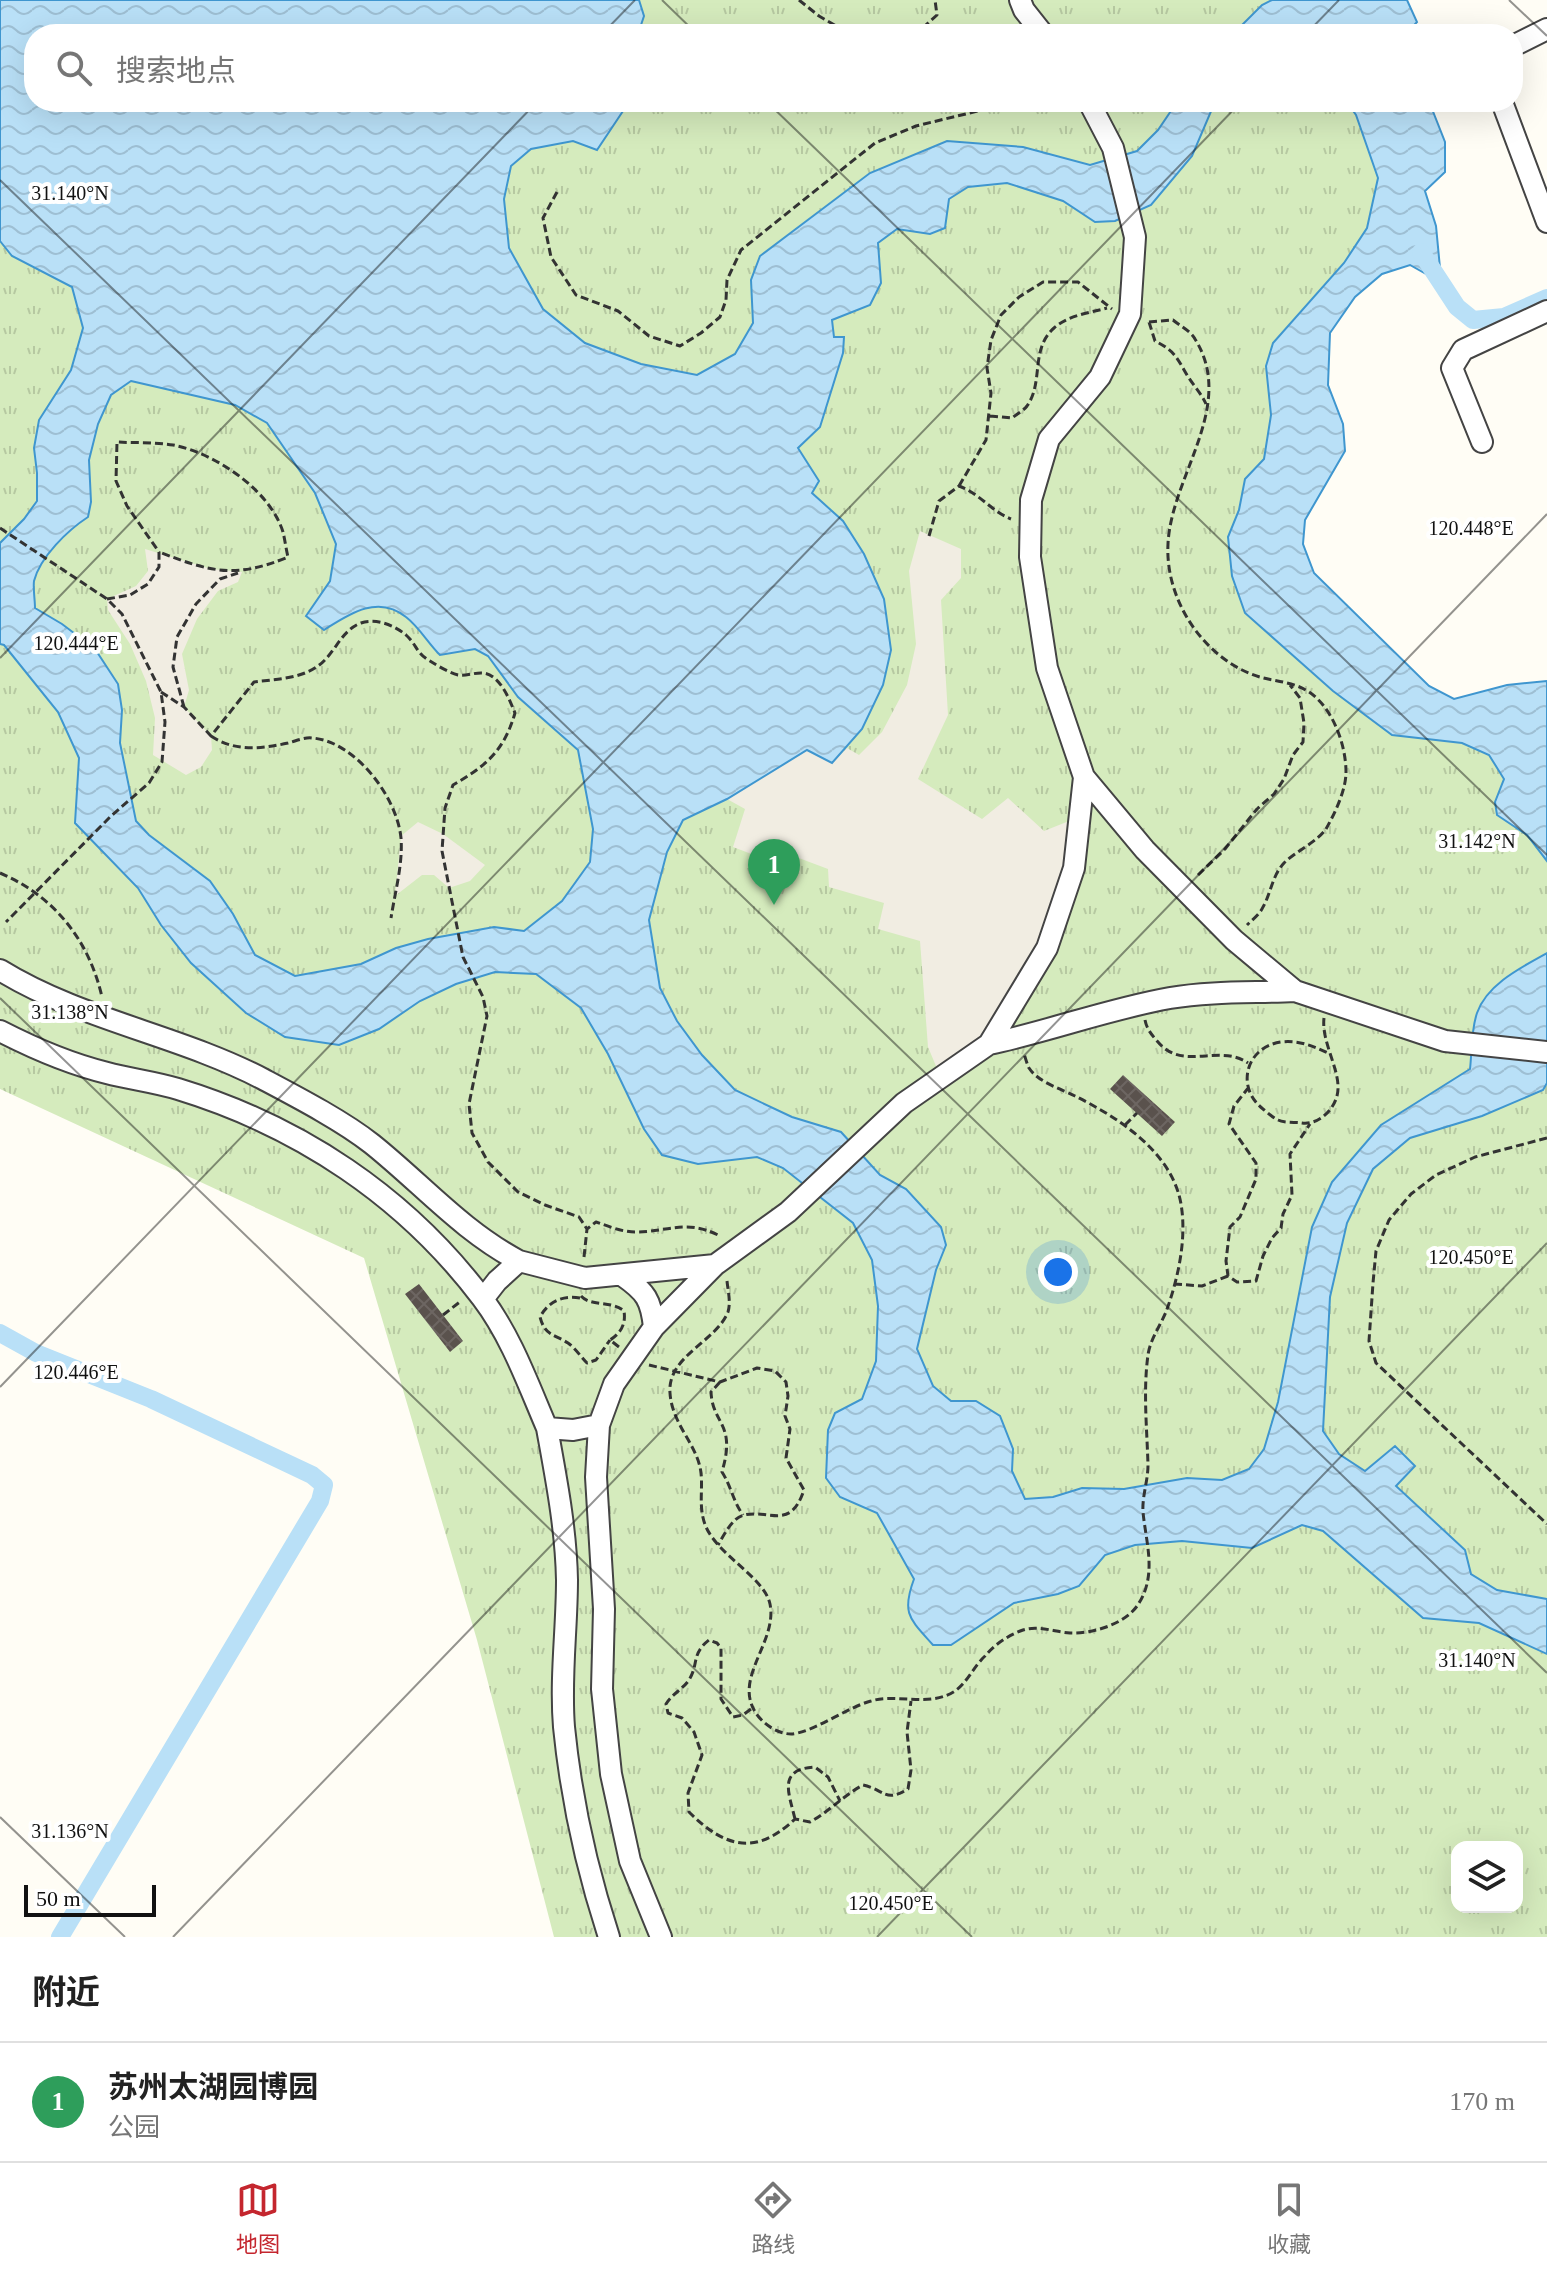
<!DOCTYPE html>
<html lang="zh">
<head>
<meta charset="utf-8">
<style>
	body { margin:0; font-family:"Times New Roman","Noto Sans SC",serif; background:#f2f2f2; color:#222 }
	.controls { position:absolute; right:24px; bottom:24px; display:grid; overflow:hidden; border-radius:16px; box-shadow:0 8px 32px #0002 }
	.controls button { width:72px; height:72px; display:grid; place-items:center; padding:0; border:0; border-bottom:2px solid #e0e0e0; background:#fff; color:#222; font:40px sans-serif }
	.scale { position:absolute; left:24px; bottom:20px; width:132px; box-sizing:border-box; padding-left:8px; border:4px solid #111; border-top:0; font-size:22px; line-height:28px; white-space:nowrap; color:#111; -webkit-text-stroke:6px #fff; paint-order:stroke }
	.you { position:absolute; left:1058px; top:1272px; width:28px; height:28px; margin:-20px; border:6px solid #fff; border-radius:50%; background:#1a73e8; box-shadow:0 0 0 12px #1a73e833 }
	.badge { display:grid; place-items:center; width:52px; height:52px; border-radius:50%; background:#c4262e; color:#fff; font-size:26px; font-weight:700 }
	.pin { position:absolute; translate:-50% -66px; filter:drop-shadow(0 2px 4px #0008) }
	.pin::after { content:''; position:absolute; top:42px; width:28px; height:24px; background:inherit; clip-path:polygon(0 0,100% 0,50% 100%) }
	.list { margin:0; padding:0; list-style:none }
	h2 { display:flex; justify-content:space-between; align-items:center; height:104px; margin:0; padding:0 32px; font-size:34px }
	h2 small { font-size:26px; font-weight:400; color:#767676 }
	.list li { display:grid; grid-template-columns:52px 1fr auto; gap:24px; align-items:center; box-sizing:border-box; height:120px; padding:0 32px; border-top:2px solid #e0e0e0 }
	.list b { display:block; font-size:30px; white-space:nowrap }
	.list p { margin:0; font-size:26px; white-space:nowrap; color:#767676 }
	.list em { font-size:26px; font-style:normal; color:#767676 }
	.icon { flex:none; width:44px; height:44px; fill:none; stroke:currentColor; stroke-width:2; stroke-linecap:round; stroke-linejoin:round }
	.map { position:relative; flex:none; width:1547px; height:1937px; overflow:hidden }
	.search { position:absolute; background:#fff; box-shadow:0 8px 32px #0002; left:24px; right:24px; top:24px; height:88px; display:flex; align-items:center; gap:20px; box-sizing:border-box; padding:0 28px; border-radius:32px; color:#767676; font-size:30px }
	.sheet { height:224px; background:#fff }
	nav { display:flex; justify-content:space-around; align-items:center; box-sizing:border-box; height:112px; border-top:2px solid #e0e0e0; background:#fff; font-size:22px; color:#767676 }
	nav a { display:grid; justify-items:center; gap:4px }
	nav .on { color:#c4262e }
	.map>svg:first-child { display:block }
	.park { fill:url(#park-tufts); fill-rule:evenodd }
	.plaza { fill:#f1ede2 }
	.water { fill:url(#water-waves); stroke:#3f96cf; stroke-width:2; fill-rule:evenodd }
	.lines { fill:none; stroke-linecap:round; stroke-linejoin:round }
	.canal { stroke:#b9e0f7; stroke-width:18 }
	.building { fill:url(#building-cross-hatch) }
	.minor-casing { stroke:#444; stroke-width:24 }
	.path { stroke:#333; stroke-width:3; stroke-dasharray:8 4; stroke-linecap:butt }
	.minor { stroke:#fff; stroke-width:20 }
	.ticks { fill:none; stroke:#111; stroke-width:2; stroke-opacity:0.45 }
	.ticks-label { font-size:20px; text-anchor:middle; fill:#111; stroke:#fff; stroke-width:8; stroke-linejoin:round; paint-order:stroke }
</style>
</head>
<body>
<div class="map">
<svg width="1547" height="1937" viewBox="0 0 1547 1937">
	<defs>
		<pattern id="park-tufts" width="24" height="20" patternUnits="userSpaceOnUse" patternTransform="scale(2)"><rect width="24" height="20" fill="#d5ebbd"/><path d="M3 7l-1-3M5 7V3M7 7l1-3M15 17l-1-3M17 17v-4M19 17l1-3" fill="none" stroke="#b6c8a1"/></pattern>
		<pattern id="water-waves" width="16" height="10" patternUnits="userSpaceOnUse" patternTransform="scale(2)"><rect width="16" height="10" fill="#b9e0f7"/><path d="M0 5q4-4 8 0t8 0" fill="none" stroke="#9ebfd3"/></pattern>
		<pattern id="building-cross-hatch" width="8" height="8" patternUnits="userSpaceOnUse" patternTransform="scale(2)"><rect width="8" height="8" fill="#5a524d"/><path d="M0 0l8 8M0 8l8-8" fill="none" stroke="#6d6662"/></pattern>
	</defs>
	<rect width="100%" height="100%" fill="#fffdf5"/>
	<!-- park -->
	<path class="park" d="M0,0h1348l9,34h-1323v68h1341l27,106 -71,102 -69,277 141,133 144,-13v1230h-993l-77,-297 -113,-382 -364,-169zM1457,1847h60v60h-60z"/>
	<!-- plaza -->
	<path class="plaza" d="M920,531l41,18v29l-20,22 7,115 -30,64 64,40 26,-21 36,33 35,-14 -32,131 -58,96 -48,34 -13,-31 -8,-106 -42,-12 6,-26 -55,-16 -1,-18 -53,-20 -10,10 -32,-12 12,-38 -18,-10 80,-49 25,13 15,-15 12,7 23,-23 25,-47 9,-41 -7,-73z
		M145,549l66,20 31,3 -4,10 -20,9 -21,28 -15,35 7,36 -5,17 27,29 1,14 -11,17 -15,8 -33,-20 2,-37 -9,-37 -16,-37 -22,-34 -1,-11 29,-13 12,-15z
		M418,822l25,12 42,31 -15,16 -21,7 -15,-13h-12l-27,21 6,-60z"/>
	<!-- water -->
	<path class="water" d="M0,0h639l5,16 -6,18h-604v68h595l-32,48 -24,-9 -42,8 -20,17 -7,33 5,49 34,61 42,34 56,21 56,11 38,-21 18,-31 -2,-43 9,-24 110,-83 77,-32 76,6 67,18 47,-14 21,-21 19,-28h38l-23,54 -41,49 -36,16 -20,1 -32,-21 -56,-18 -39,4 -19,12 -4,29 -15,6 -33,-5 -19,14 3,40 -11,22 -38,15 2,17h10l-1,16 -23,74 -22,21 21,33 -7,12 31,28 21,33 20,45 7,51 -8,35 -21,44 -30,34 -25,-13 -80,49 -44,21 -16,32 -18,68 11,68 17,33 25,34 33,35 57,27 49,15 39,43 26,14 35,38 5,18 -10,25 -19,79 16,37 18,15h25l24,15 13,33 -1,22 13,28 28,-2 29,-9 42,1 63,-11 35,2 27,-11 15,-20 14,-47 34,-175 20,-45 49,-57 89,-56c2,-17 1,-39 7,-56 10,-29 45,-46 70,-60v130l-4,7 -61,26 -72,22 -37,31 -26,54 -17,74 -7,134 16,23 26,17 30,-25 20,20 -19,20 69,64 6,24 26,16 50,9v55l-68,-31 -56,-5 -100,-87 -21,-6 -50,23 -70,-7 -47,4 -30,10 -26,31 -21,8 -44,9 -63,42h-18c-23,-26 -32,-31 -19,-66l-37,-66 -37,-16 -14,-19 2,-48 7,-17 27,-14 14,-38 2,-55 -6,-46 -19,-37 -70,-55 -26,-11 -59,7 -36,-9 -18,-26 -36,-75 -27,-46 -45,-34 -41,-2 -39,12 -36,17 -41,28 -40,16 -54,-8 -39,-24 -55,-50 -30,-38 -23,-37 -63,-65 4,-65 -21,-46 -54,-67 -4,-1v-101l24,-24 13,-18v-28l-3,-25 5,-28 32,-50 12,-42 -11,-41 -60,-31 -12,-15zM131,381l104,24 32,18 48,70 21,51 -6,37 -24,35 18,14c25,-16 54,-36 82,-13 13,10 22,26 34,38l35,-6 13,7 30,41 60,53 15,79 -3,33 -28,39 -38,30 -30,-4 -66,12 -32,9 -35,16 -66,12 -40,-21 -22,-41 -23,-33 -61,-46 -13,-14 -16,-78 2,-33 -4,-26 -23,-35 -33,-25 -27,-16c0,-8 -2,-19 -1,-27 6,-24 34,-51 54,-64l3,-15 -2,-42 9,-36 13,-29z
		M1272,0h135l10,22 -11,12h-173l29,-29z
		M1347,102l83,2 15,38v30l-20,19 11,35 4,42 -14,6 -16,-9 -28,9 -27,23 -25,36 -2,52 15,39 2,27 -40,69 -2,24 11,29 115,113 25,13 53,-14 40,-4v180l-20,-26 -30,-20 -2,-13 9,-23 -15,-24 -27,-12 -70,-8 -59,-44 -88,-78 -13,-37 -4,-39 11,-27 6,-31 19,-20 7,-44 -5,-49 7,-23 71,-80 23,-35 11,-50 -22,-63z"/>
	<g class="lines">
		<!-- canal -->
		<path class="canal" d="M1421,252l36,55 16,13 31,-3 43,-19
			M0,1333l36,20 115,46 161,76 12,10 -4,16 -260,436"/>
	</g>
	<!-- building -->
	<path class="building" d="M1123,1075l52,47 -13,14 -52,-47z
		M419,1284l44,57 -13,11 -45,-58z"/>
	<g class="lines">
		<defs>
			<path id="minor" d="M1020,0l4,10 19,24
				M1513,46l34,-17
				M1502,102l45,120
				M1482,442l-30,-74 11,-18 84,-39
				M1084,777l61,73 89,90 61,51 150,50 102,11
				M0,970c81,50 179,65 263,109 34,18 80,42 109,65 50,40 90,87 147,117
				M0,1031c33,17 70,33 107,42 23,6 48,9 71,16 121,37 227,107 304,209 29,38 46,86 65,130l26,2 26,-5
				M989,1044c61,-13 119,-35 181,-46 41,-7 84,-5 125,-7
				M623,1276c23,16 28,24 31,51
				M483,1299l14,-18 22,-20 66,17 130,-13
				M547,1428c9,50 19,100 20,152 0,49 -7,98 -3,147 7,70 23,143 45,210
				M661,1937l-31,-76 -19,-87 -9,-85 2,-80 -8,-132 3,-52 15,-41 40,-57 61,-62 73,-53 116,-109 85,-59 58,-96 27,-80 10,-91 -37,-109 -17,-111 1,-57 18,-61 51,-62 30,-63 5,-77 -22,-89 -24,-46"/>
		</defs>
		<!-- minor casing -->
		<use href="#minor" class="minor-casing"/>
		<!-- path -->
		<path class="path" d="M799,0l20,16 31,18
			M913,34h3l21,-19 -2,-15
			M557,192l-14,26 8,39 25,38 42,16 31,25 31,10 21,-13 19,-16 6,-17 1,-20 14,-30 134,-107 41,-17 99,-24
			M1149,322l24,-2c7,6 18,11 22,19 42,67 -24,137 -27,205 -3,54 33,110 83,130 19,8 40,6 58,18 23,15 37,52 37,80 0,18 -11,41 -20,57 -9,13 -30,22 -42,34 -12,13 -13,30 -21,44 -3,7 -11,13 -16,18
			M1149,322l6,19c20,10 22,17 32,34 6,10 14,18 19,29
			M990,416l22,2c5,-4 12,-8 15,-12 17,-24 3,-57 27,-78 15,-13 35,-15 53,-20
			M959,486l27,-46 5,-47 -4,-25 4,-28 10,-25 18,-18 24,-15h35l34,27
			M0,528l107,71 15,15 39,78 4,30 -3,40 -13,21 -38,33 -105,106
			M929,536l10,-35 20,-15c20,7 32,25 52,33
			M107,599l23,-4 18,-11 11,-17v-15l-32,-46 -11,-25 1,-39c18,1 38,0 56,3 42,8 97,45 110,87 2,8 3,17 5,25 -53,22 -77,15 -129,-5
			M161,692l23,15 27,29 43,-54c22,-3 46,-3 64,-16 17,-12 23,-36 43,-43 15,-5 33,2 45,12 11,10 10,18 24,26 8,5 18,11 28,14 12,2 23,-7 35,2 11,8 17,24 22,36 -11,38 -29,53 -62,72l-8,23 -3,43 21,106 20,40 4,19 -18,88 3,29 16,29 30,30 27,13 34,12 8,12
			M184,707l-11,-40 4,-30 19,-33 24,-25 18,-6
			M211,736c24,16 50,13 77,7 8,-2 17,-6 24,-5 43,3 85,59 89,100 2,26 -6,54 -10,80
			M0,873c54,23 89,67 102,124
			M1198,875l27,-26 32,-40 17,-15 10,-15 9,-24 10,-13 1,-19 -4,-25 -10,-13
			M1324,1018c-3,26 19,55 13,78 -4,15 -19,29 -35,27 -7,-1 -18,0 -24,-3 -5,-2 -11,-8 -15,-11 -28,-22 -17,-62 18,-67 18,-2 32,4 47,11
			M1145,1020c2,10 7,15 13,22 25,30 61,1 90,21
			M1249,1087l-15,19 -5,18 27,39v16l-16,38 -10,10 -4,34 2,15 9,6 19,-1 7,-25 9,-18 9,-10 2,-14 9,-19 -2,-41 20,-30
			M1125,1125l12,-12
			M1547,1138l-72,19 -39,18 -25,19 -22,26 -13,31 -3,32 -4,58 7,22 171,161
			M584,1257l3,-28 9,-7c12,4 26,10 39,10 32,0 51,-13 83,3l1,3
			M727,1281c1,10 4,21 1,31 -12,30 -61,44 -58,81 2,32 28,52 31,80 2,18 -3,35 5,54 13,29 58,50 64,77 8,39 -40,76 -12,112 8,10 21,18 33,18 21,-1 57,-27 80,-33 27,-8 58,7 84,-10 12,-8 19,-25 30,-35 10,-12 24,-21 38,-26 15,-5 32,2 47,3 22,1 57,-9 69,-30 18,-29 7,-60 4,-91 -1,-16 5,-31 5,-47 -1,-36 -5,-74 0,-110 2,-15 12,-29 18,-43 12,-33 21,-73 15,-108 -9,-52 -62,-86 -106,-108 -14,-7 -37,-14 -46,-28 -1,-1 -5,-14 -5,-15
			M1174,1284l28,2 26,-10
			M581,1296c10,11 30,4 43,15 2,13 -3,22 -14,29l9,7
			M580,1298c-18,-3 -32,4 -40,19 5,19 14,17 28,26 7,5 13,14 19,20l9,-3 14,-20
			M443,1315l18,-14
			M649,1365l71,17 37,-14 18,3 11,11 2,14 -3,20 5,13 -4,29 18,32c-14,41 -33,19 -60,25 -12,3 -20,20 -26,30
			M720,1382l-9,10c1,22 12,28 15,45 2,12 -1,24 -4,35 9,14 11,29 21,43
			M751,1709l-8,6 -10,2 -12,-18v-51l-4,-5 -8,-3c-18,14 -10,24 -20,40 -6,9 -17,14 -23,24l2,9 14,5 12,14 8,23 -14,38 1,19c36,36 67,44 106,7l15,3c20,-11 34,-27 53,-37 22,5 22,18 45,4l3,-19 -4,-38 4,-31
			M795,1819c-6,-26 -18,-50 20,-52l13,10 12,24"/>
		<!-- minor -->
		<use href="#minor" class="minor"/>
	</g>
	<!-- ticks -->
	<path class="ticks" d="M662,0l35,34M1509,0l38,36M602,34l33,-34M1306,34l33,-34M767,102l780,753M0,180l1547,1493M0,658l537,-556M0,998l972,939M0,1387l1241,-1285M0,1817l125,120M173,1937l1374,-1423M877,1937l670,-694"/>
	<g class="ticks-label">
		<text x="70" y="200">31.140°N</text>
		<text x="1471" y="535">120.448°E</text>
		<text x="76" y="650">120.444°E</text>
		<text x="1477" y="848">31.142°N</text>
		<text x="70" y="1019">31.138°N</text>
		<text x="1471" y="1264">120.450°E</text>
		<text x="76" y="1379">120.446°E</text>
		<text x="1477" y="1667">31.140°N</text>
		<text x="70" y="1838">31.136°N</text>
		<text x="891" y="1910">120.450°E</text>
	</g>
</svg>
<div class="controls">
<button><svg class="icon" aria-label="layers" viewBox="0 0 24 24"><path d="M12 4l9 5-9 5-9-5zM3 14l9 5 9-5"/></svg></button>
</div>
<div class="scale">50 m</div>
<div class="you"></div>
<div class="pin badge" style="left:774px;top:905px;background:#2e9e5b">1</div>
<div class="search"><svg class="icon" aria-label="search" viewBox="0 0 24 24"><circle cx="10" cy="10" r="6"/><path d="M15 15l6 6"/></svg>搜索地点</div>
</div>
<section class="sheet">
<h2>附近<small></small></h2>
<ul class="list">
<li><span class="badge" style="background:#2e9e5b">1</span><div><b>苏州太湖园博园</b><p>公园</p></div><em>170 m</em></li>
</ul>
</section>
<nav>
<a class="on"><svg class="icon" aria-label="map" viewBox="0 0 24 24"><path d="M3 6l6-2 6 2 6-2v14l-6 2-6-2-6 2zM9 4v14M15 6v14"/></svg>地图</a>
<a><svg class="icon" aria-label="directions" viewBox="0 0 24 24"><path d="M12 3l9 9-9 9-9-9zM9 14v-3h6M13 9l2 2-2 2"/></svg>路线</a>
<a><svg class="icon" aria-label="saved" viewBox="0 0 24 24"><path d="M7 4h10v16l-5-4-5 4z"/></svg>收藏</a>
</nav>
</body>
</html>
